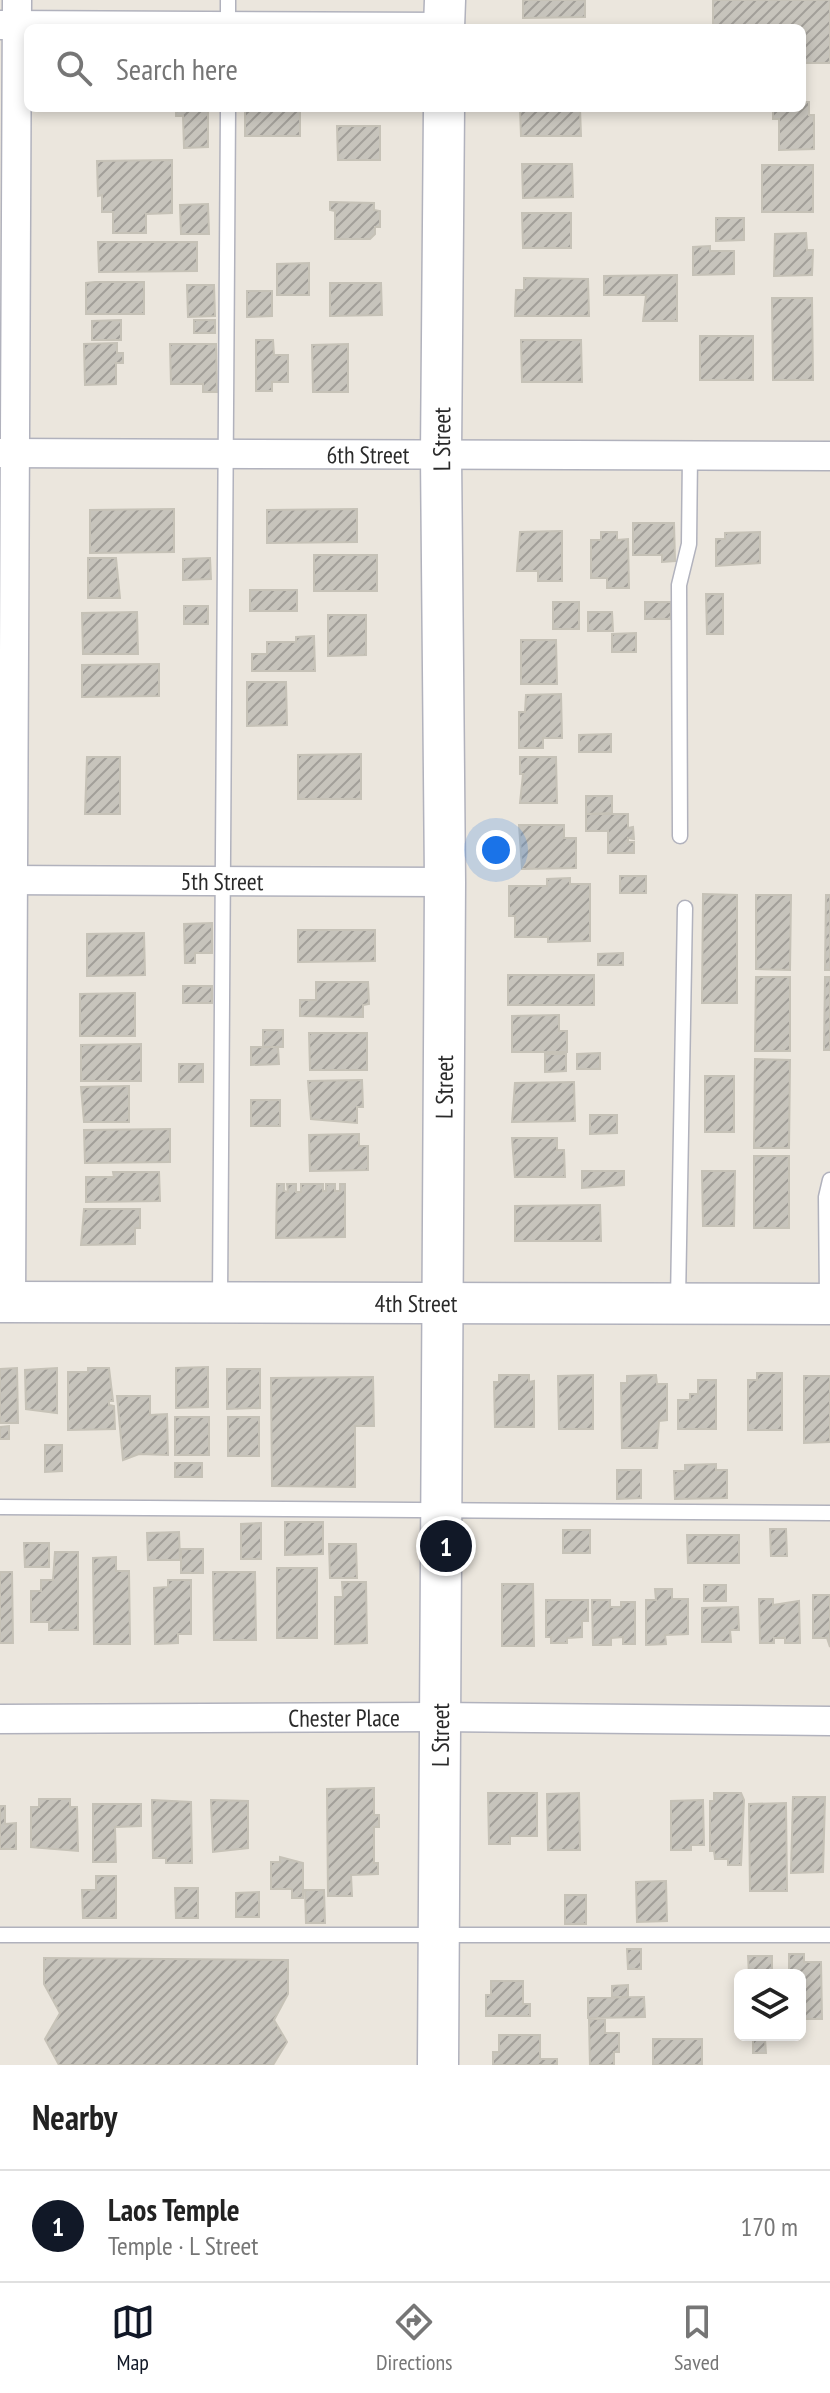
<!DOCTYPE html>
<html lang="en">
<head>
<meta charset="utf-8">
<style>
	body { margin:0; font-family:"PT Sans Narrow",sans-serif; background:#f6f6f6; color:#222 }
	.controls { position:absolute; right:24px; bottom:24px; display:grid; overflow:hidden; border-radius:12px; box-shadow:0 4px 12px #0003 }
	.controls button { width:72px; height:72px; display:grid; place-items:center; padding:0; border:0; border-bottom:2px solid #e0e0e0; background:#fff; color:#222; font:40px sans-serif }
	.you { position:absolute; left:496px; top:850px; width:28px; height:28px; margin:-20px; border:6px solid #fff; border-radius:50%; background:#1a73e8; box-shadow:0 0 0 12px #1a73e833 }
	.badge { display:grid; place-items:center; width:52px; height:52px; border-radius:50%; background:#111827; color:#fff; font-size:26px; font-weight:700 }
	.pin { position:absolute; translate:-50% -50%; border:4px solid #fff; box-shadow:0 2px 8px #0006 }
	.list { margin:0; padding:0; list-style:none }
	h2 { display:flex; justify-content:space-between; align-items:center; height:104px; margin:0; padding:0 32px; font-size:34px }
	h2 small { font-size:26px; font-weight:400; color:#767676 }
	.list li { display:grid; grid-template-columns:52px 1fr auto; gap:24px; align-items:center; box-sizing:border-box; height:112px; padding:0 32px; border-top:2px solid #e0e0e0 }
	.list b { display:block; font-size:30px; white-space:nowrap }
	.list p { margin:0; font-size:26px; white-space:nowrap; color:#767676 }
	.list em { font-size:26px; font-style:normal; color:#767676 }
	.icon { flex:none; width:44px; height:44px; fill:none; stroke:currentColor; stroke-width:2; stroke-linecap:round; stroke-linejoin:round }
	.map { position:relative; flex:none; width:830px; height:2065px; overflow:hidden }
	.search { position:absolute; background:#fff; box-shadow:0 4px 12px #0003; left:24px; right:24px; top:24px; height:88px; display:flex; align-items:center; gap:20px; box-sizing:border-box; padding:0 28px; border-radius:12px; color:#767676; font-size:30px }
	.sheet { height:216px; background:#fff }
	nav { display:flex; justify-content:space-around; align-items:center; box-sizing:border-box; height:112px; border-top:2px solid #e0e0e0; background:#fff; font-size:22px; color:#767676 }
	nav a { display:grid; justify-items:center; gap:4px }
	nav .on { color:#111827 }
	.map>svg:first-child { display:block }
	.building { fill:url(#building-hatch); stroke:#c6c2b7; stroke-width:2 }
	.lines { fill:none; stroke-linecap:round; stroke-linejoin:round }
	.lane-casing { stroke:#b1b2bd; stroke-width:17 }
	.street-casing { stroke:#b1b2bd; stroke-width:31 }
	.secondary-casing { stroke:#b1b2bd; stroke-width:43 }
	.lane { stroke:#fff; stroke-width:14 }
	.street { stroke:#fff; stroke-width:28 }
	.secondary { stroke:#fff; stroke-width:40 }
	.labels { text-anchor:middle; dominant-baseline:central; stroke-width:6; stroke-linejoin:round; paint-order:stroke }
	.street-label { font-size:24px; fill:#2a2a2a; stroke:#fff }
</style>
</head>
<body>
<div class="map">
<svg width="830" height="2065" viewBox="0 0 830 2065">
	<defs>
		<pattern id="building-hatch" width="6" height="6" patternUnits="userSpaceOnUse" patternTransform="scale(2)"><rect width="6" height="6" fill="#c7c4bc"/><path d="M-1 1l2-2M0 6l6-6M5 7l2-2" fill="none" stroke="#a29f99"/></pattern>
	</defs>
	<rect width="100%" height="100%" fill="#ebe6dd"/>
	<!-- building -->
	<path class="building" d="M523,0h62v17l-62,1z
		M713,0h117v63h-28v-35h-89z
		M802,102h7v13h5v34l-35,1v-31h-6v-11h29z
		M176,108h36l-4,3v36l-24,1 -1,-32h-7z
		M245,108h55v28h-55z
		M520,108h60l1,28h-60z
		M337,126h43v34h-42z
		M172,160v53l-26,1v19h-33v-21h-11v-17l-4,1 -1,-35z
		M522,164h50l1,33 -50,1z
		M762,165h51v47h-51z
		M330,202l44,1v7l6,1v16h-5v7l-5,5h-35v-28l-5,-1z
		M208,204l1,30h-28l-1,-29z
		M522,213h49v35h-48z
		M716,218h28v22l-28,1z
		M806,233l1,17h6l-1,25 -38,1 1,-42z
		M98,242h99v29l-98,1z
		M710,246v5h24v23l-41,1v-28z
		M309,263v32h-32v-31z
		M677,275v46h-34l3,-26h-42v-19z
		M524,278l64,1 1,37h-74l1,-26h8z
		M95,282h49v32h-58v-31z
		M330,283h51l1,32 -52,1z
		M187,285h27l1,31 -27,1z
		M247,291h25v25l-25,1z
		M772,298h40l1,82h-40z
		M121,320v20h-29v-19z
		M194,320h21v13h-21z
		M700,336h53v44h-53z
		M256,340h17l1,15h14v27h-16v9h-16z
		M521,340h60l1,42h-60z
		M117,343v10h6v10h-7v21l-31,1 -1,-41z
		M170,344h46l1,48h-14v-8h-32z
		M348,344v48h-35l-1,-47z
		M174,509v43l-84,1v-43z
		M357,509v33l-90,1v-33z
		M633,523h41l1,38 -13,1v-7h-29z
		M562,531v50h-24v-10h-21l3,-39z
		M601,532h16v8l11,-1 1,49h-22v-10h-16v-38h10z
		M760,532v31l-44,3v-27h9v-6z
		M314,555h63v36h-63z
		M88,558h28l4,40h-32z
		M210,558l1,21 -28,1v-21z
		M250,590h47v21h-47z
		M706,594h17v40h-16z
		M553,602h26v27h-26z
		M645,602h26v17h-26z
		M184,606h24v18h-24z
		M137,612l1,42h-55l-1,-41z
		M588,612h24l1,19h-25z
		M328,615h38v40l-38,1z
		M636,633v19h-24v-18z
		M314,636l1,35h-63v-17h15v-12h29v-5z
		M521,640h35l1,44h-36z
		M159,664v32l-77,1v-32z
		M247,682h39l1,43 -40,1z
		M561,694l1,44h-19v10h-24v-36h6l1,-17z
		M611,734v18h-32v-17z
		M361,754v45h-63v-44z
		M87,757h33v57h-35z
		M520,757h36l1,46h-37l3,-29h-3z
		M586,796h26v17l-26,1z
		M586,814h42v14l5,-1 1,12 -6,-1v4h6v11h-26v-22h-22z
		M519,825h45v13h12v30l-54,1z
		M620,876h26v17h-26z
		M570,878v6h20v57l-42,1v-5h-33v-21h-6v-30h38v-7z
		M703,894l34,1v108h-35z
		M756,895h35l-1,75 -34,-1z
		M826,895h4v75h-5z
		M212,923v30h-17v10h-10l-1,-39z
		M298,930h77v31l-77,1z
		M144,933l1,42 -58,1v-42z
		M623,953v12h-25v-11z
		M508,975h86v30h-86z
		M756,977h34v74h-35z
		M825,977h5v73h-6z
		M316,982h52l1,22 -6,1v12l-63,-1v-16h16z
		M183,986h29v17h-29z
		M135,993v43h-55v-42z
		M559,1015v16h8v21h-55v-36z
		M263,1030h20v17h-20z
		M309,1033h58v37h-57z
		M141,1044v37h-60v-36z
		M251,1047h27l1,17 -28,1z
		M600,1053v16h-23v-15z
		M545,1054h21v17l-21,1z
		M755,1059l35,1 -1,88h-35z
		M179,1064h24v18h-24z
		M705,1076h29v56h-29z
		M362,1080l1,27h-6v16l-46,-4 -3,-38z
		M574,1082l1,39 -63,1 3,-39z
		M129,1086v36h-45l-3,-35z
		M251,1100h29v26h-29z
		M590,1115h27v18l-27,1z
		M170,1129v33l-85,1 -1,-33z
		M359,1134v12h9v24l-58,1 -1,-36z
		M512,1138h45v12h7l1,27h-50z
		M754,1156h35v72h-35z
		M582,1171h42v14l-42,3z
		M702,1171h33l-1,55h-31z
		M113,1172h46l1,29 -74,1v-25h28z
		M277,1184h7v7l4,1 -1,-8h9v8h5v-8h22v7h3v-7h9v7h5v-7h5v53l-69,1z
		M600,1205l1,36h-86v-35z
		M84,1209h56v19h-5v16l-54,1z
		M208,1367v40l-32,1v-40z
		M17,1368l1,55h-18v-54z
		M57,1368v45l-31,-4 -1,-39z
		M88,1368h21l4,33h-4v4l5,1 1,23 -47,1v-58h20z
		M227,1369h33v39l-33,1z
		M757,1373h25v57h-34v-50h9z
		M499,1375h30v7l5,-1v46h-39l-1,-45h5z
		M593,1375v54h-34l-1,-53z
		M656,1375l1,9h10v36l-8,1 -2,27h-35l-1,-65h6v-7z
		M804,1376h26v66l-26,1z
		M373,1377l1,49h-19v61l-83,-1 -1,-108z
		M698,1380h18v49h-38v-29h12v-6h8z
		M117,1396h33v19l17,-1 1,41 -29,-1 -16,6z
		M175,1417h34v38h-34z
		M228,1417h31v39h-31z
		M9,1426v13h-9v-12z
		M45,1445h17v26l-17,1z
		M175,1463h27v14h-27z
		M716,1464v6h11v28l-52,1 -1,-28h11v-6z
		M617,1470h24v28l-24,1z
		M285,1522h38v32l-38,1z
		M261,1523v36h-20v-35z
		M770,1529h16l1,27h-16z
		M563,1530h27v23h-27z
		M179,1532l1,28h-32l-1,-27z
		M687,1535h52v28h-51z
		M24,1543h25v24h-24z
		M329,1544h27l1,34h-27z
		M181,1549h22v24h-22z
		M55,1552h23v78h-29v-8h-18v-31h10v-11h12z
		M116,1557v14h13l1,73h-36l-1,-86z
		M277,1568h40v70h-40z
		M0,1572h12l1,71h-13z
		M213,1572h42l1,68h-42z
		M168,1580h23v54h-13v9l-23,1 -1,-56 14,-1z
		M342,1582h24l1,61 -32,1v-47h8z
		M502,1584h31l1,62h-32z
		M704,1585h22v16h-22z
		M655,1589h17v10h16v35l-23,1 1,9 -20,1v-45h10z
		M813,1595h17v52l-3,-9h-14z
		M759,1599h14v6l26,-4 1,42h-15v-5h-11v5h-14z
		M546,1600h42v21h-6v16l-15,1v5h-16v-6h-5z
		M592,1600h18v7h11v-5h14v42h-12v-7l-12,1v7h-18z
		M738,1607l1,23h-9l1,12h-29v-34z
		M374,1788v27h5v12h-5v36h4v11l-27,1 1,21h-24l-1,-107z
		M488,1793h49v43h-27v8h-21z
		M579,1793l1,57h-32l-1,-56z
		M714,1793h27l3,7 -3,65h-13v-6h-13l-1,-8h-4v-50h4z
		M793,1797h32l-2,75 -32,1z
		M39,1799h31v8h7l1,44 -47,-4v-40h8z
		M152,1800l39,2 1,61h-26v-5h-13z
		M211,1800l37,1v47l-35,4z
		M703,1800l1,45h-13v5h-20v-49z
		M786,1803l1,88h-37l-1,-87z
		M93,1804h48v22l-26,1 1,35h-23z
		M0,1806h5v18l11,-1v26h-16z
		M280,1857l23,6v35h-11v-9h-21v-27h9z
		M96,1876h20v42h-33l-1,-28h14z
		M666,1881l1,40 -30,1 -1,-40z
		M175,1888h23v30h-22z
		M305,1890h19l1,33h-19z
		M259,1892v25h-23v-24z
		M565,1895h21v29h-21z
		M627,1949h14v20h-13z
		M789,1954h15v8h17l1,57h-22v-44h-11z
		M748,1956h24v19h-23z
		M44,1958l244,2v34l-14,26 13,22 -14,23h-214l-14,-26 15,-26 -16,-29z
		M491,1981h32v23h7v12h-44v-21h5z
		M628,1985v12h-16v-11z
		M644,1997l1,20 -57,1v-20z
		M589,2019h16v14h14v19h-5v13h-24z
		M499,2035h41v24h17v6h-64v-13h6z
		M753,2035h28v4h-16l1,14h-13z
		M653,2039h49v26h-49z"/>
	<g class="lines">
		<defs>
			<path id="lane" d="M228,28v-28
				M680,836l-1,-251 10,-41 1,-89
				M220,1299l8,-1191
				M678,1300l7,-392
				M827,1300l-1,-103 4,-17
				M0,1507l830,6
				M0,1935h830"/>
			<g id="street">
				<path d="M1,25l443,2"/>
				<path id="s1" d="M0,453l830,3"/>
				<path id="s2" d="M0,880l445,2"/>
				<path d="M11,1302l6,-1302"/>
				<path id="s3" d="M0,1719l438,-2 392,4"/>
			</g>
			<g id="secondary">
				<path d="M444,28l1,-28"/>
				<path id="s4" d="M0,1302l830,2"/>
				<path id="s5" d="M438,2065l7,-1183 -4,-427 3,-347"/>
			</g>
		</defs>
		<!-- lane casing -->
		<use href="#lane" class="lane-casing"/>
		<!-- street casing -->
		<use href="#street" class="street-casing"/>
		<!-- secondary casing -->
		<use href="#secondary" class="secondary-casing"/>
		<!-- lane -->
		<use href="#lane" class="lane"/>
		<!-- street -->
		<use href="#street" class="street"/>
		<!-- secondary -->
		<use href="#secondary" class="secondary"/>
	</g>
	<g class="labels">
		<!-- street labels -->
		<g class="street-label">
			<text stroke="none"><textPath href="#s5" startOffset="1626">L Street</textPath></text>
			<text stroke="none"><textPath href="#s1" startOffset="368">6th Street</textPath></text>
			<text stroke="none"><textPath href="#s2" startOffset="222">5th Street</textPath></text>
			<text stroke="none"><textPath href="#s5" startOffset="978">L Street</textPath></text>
			<text stroke="none"><textPath href="#s4" startOffset="416">4th Street</textPath></text>
			<text stroke="none"><textPath href="#s3" startOffset="344">Chester Place</textPath></text>
			<text stroke="none"><textPath href="#s5" startOffset="330">L Street</textPath></text>
		</g>
	</g>
</svg>
<div class="controls">
<button><svg class="icon" aria-label="layers" viewBox="0 0 24 24"><path d="M12 4l9 5-9 5-9-5zM3 14l9 5 9-5"/></svg></button>
</div>
<div class="you"></div>
<div class="pin badge" style="left:446px;top:1546px">1</div>
<div class="search"><svg class="icon" aria-label="search" viewBox="0 0 24 24"><circle cx="10" cy="10" r="6"/><path d="M15 15l6 6"/></svg>Search here</div>
</div>
<section class="sheet">
<h2>Nearby<small></small></h2>
<ul class="list">
<li><span class="badge">1</span><div><b>Laos Temple</b><p>Temple · L Street</p></div><em>170 m</em></li>
</ul>
</section>
<nav>
<a class="on"><svg class="icon" aria-label="map" viewBox="0 0 24 24"><path d="M3 6l6-2 6 2 6-2v14l-6 2-6-2-6 2zM9 4v14M15 6v14"/></svg>Map</a>
<a><svg class="icon" aria-label="directions" viewBox="0 0 24 24"><path d="M12 3l9 9-9 9-9-9zM9 14v-3h6M13 9l2 2-2 2"/></svg>Directions</a>
<a><svg class="icon" aria-label="saved" viewBox="0 0 24 24"><path d="M7 4h10v16l-5-4-5 4z"/></svg>Saved</a>
</nav>
</body>
</html>
